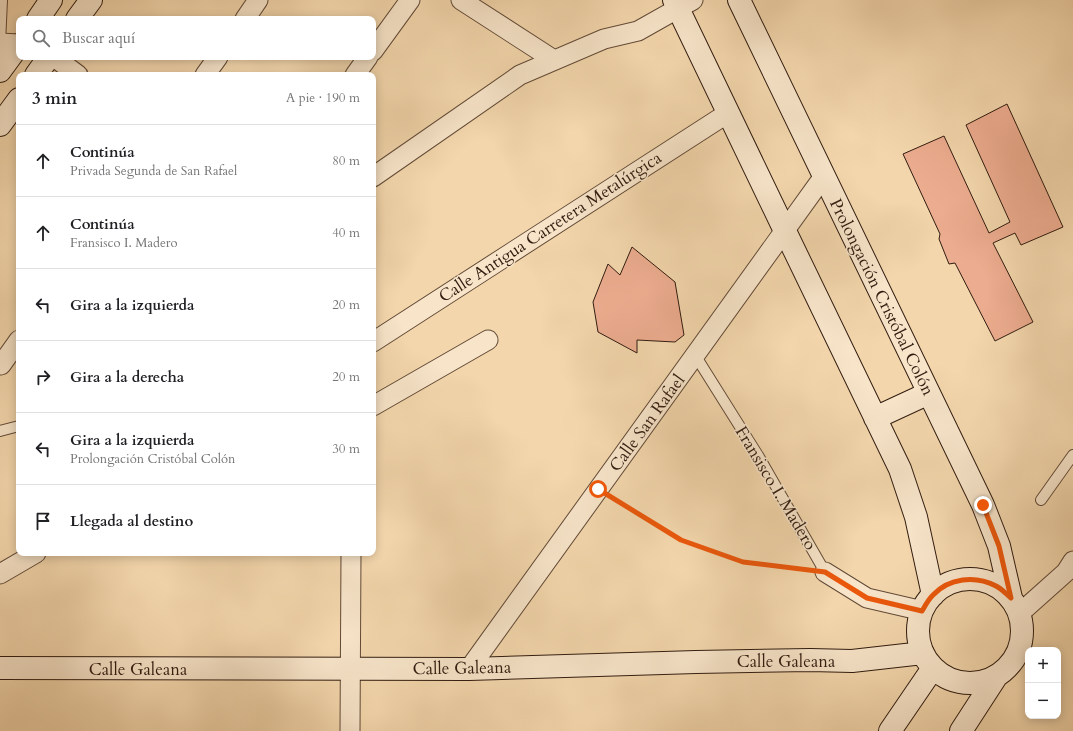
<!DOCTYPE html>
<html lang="es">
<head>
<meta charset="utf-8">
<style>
	body { margin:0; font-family:Cardo,serif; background:#f6f6f6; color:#202124 }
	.controls { position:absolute; right:12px; bottom:12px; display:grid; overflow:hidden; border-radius:8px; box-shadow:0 2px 10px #0003 }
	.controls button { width:36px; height:36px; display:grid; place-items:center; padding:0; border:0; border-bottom:1px solid #e0e0e0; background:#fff; color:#202124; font:20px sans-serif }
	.stop { position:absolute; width:12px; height:12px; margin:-9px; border:3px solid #ea580c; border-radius:50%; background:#fff }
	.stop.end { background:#ea580c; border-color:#fff; box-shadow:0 1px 4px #0008 }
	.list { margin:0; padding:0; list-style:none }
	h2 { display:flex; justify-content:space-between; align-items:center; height:52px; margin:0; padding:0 16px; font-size:17px }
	h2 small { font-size:13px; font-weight:400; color:#757577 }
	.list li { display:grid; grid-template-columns:26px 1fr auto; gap:12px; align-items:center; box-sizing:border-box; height:72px; padding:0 16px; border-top:1px solid #e0e0e0 }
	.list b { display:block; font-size:15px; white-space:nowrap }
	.list p { margin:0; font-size:13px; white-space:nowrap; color:#757577 }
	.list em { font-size:13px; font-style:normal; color:#757577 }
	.icon { flex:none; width:22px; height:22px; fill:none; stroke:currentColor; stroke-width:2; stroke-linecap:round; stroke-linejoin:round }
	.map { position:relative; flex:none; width:1073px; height:731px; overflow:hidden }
	.search { position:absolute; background:#fff; box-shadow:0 2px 10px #0003; left:16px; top:16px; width:360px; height:44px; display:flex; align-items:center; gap:10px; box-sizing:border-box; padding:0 14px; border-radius:8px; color:#757577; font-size:15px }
	.panel { position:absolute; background:#fff; box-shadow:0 2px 10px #0003; left:16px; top:72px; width:360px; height:484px; border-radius:8px }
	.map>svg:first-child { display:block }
	.building { fill:#ecac8f; stroke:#311c10 }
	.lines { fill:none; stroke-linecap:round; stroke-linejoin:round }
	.lane-casing { stroke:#624a37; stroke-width:12 }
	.street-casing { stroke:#624a37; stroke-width:21 }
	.secondary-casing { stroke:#311c10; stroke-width:24 }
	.path { stroke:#311c10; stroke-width:2.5; stroke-dasharray:1 2; stroke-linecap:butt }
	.lane { stroke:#f7e4c9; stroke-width:10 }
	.street { stroke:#f7e4c9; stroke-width:19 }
	.secondary { stroke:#f7e4c9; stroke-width:22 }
	.route { stroke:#ea580c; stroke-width:5 }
	.labels { text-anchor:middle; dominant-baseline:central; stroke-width:3; stroke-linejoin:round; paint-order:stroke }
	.street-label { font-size:17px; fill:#311c10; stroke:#f7e4c9 }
</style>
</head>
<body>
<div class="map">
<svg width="1073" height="731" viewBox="0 0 1073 731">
	<rect width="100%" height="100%" fill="#f3d6ac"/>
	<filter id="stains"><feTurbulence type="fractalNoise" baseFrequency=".005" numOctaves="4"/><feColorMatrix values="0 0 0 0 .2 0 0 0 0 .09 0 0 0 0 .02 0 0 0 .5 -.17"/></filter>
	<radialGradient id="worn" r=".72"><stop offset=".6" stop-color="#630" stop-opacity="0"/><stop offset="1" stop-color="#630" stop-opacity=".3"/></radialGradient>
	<!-- building -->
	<path class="building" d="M1007,104l56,123 -42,18 -6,-12 -22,10 40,79 -38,19 -40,-78 -6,1 -10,-25 1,-5 -37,-80 41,-18 45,97 21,-11 -44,-97z
		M632,247l43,35 9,53 -9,7 -38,-2v13l-39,-21 -5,-30 15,-38 12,11z"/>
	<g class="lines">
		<defs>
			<path id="lane" d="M0,43l2,-43
				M695,355l64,102 66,115
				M0,431l19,-5
				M1041,500l32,-45"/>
			<path id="street" d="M461,0l93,60
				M245,19l13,-19
				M0,43l19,1
				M373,51l37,-51
				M54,57l24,18
				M205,75l13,-18
				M355,75l13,-18
				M373,177l147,-102 84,-36 34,-8 55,-31
				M373,342l355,-229
				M1,365l18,-25
				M373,406l115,-66
				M825,572l42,26 56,13
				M0,574l36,-21
				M1019,614l47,-42 7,-11
				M469,669l355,-493
				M350,731l1,-178"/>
			<path id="secondary" d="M674,0l111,231 115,238 16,48 17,78
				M739,0l244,505 16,41 12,52
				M38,19l13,-19
				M77,19l14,-19
				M0,71l19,-26
				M36,75l13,-18
				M0,125l19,-26
				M875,418l54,-25
				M918 631a52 52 0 1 1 104 0a52 52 0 1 1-104 0Z
				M0,668l469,1 227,-7 114,-2 42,1 71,-8
				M890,731l43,-63
				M961,731l35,-54"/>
		</defs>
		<!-- lane casing -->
		<use href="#lane" class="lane-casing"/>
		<!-- street casing -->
		<use href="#street" class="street-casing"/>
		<!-- secondary casing -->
		<use href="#secondary" class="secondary-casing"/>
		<!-- path -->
		<path class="path" d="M614,499l67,41 62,22 64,7"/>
		<!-- lane -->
		<use href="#lane" class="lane"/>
		<!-- street -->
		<use href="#street" class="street"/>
		<!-- secondary -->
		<use href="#secondary" class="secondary"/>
	</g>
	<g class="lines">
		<!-- route -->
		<path class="route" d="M598,489l83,51 62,22 82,10 42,26 55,13c3,-5 6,-11 11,-16 16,-17 42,-20 63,-9 6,3 10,8 15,12l-12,-52 -16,-41"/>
	</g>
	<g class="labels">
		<!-- street labels -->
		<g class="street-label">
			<text transform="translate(550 227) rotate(-33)">Calle Antigua Carretera Metalúrgica</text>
			<text transform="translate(882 297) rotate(64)">Prolongación Cristóbal Colón</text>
			<text transform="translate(647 423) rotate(-54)">Calle San Rafael</text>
			<text transform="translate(776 488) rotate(59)">Fransisco I. Madero</text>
			<text x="786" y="661">Calle Galeana</text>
			<text transform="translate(462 668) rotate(-1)">Calle Galeana</text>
			<text x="138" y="669">Calle Galeana</text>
		</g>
	</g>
	<rect width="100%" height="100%" filter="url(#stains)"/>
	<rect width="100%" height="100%" fill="url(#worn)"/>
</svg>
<div class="controls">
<button>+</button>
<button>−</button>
</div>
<div class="stop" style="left:598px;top:489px"></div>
<div class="stop end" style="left:983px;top:505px"></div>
<div class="search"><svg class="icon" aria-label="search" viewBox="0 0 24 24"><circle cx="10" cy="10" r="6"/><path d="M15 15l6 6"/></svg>Buscar aquí</div>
<section class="panel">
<h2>3 min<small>A pie · 190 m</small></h2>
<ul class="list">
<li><svg class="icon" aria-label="ahead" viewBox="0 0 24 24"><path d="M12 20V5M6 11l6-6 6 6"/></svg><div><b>Continúa</b><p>Privada Segunda de San Rafael</p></div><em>80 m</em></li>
<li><svg class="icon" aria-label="ahead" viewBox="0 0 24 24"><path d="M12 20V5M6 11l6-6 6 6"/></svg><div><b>Continúa</b><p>Fransisco I. Madero</p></div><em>40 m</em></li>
<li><svg class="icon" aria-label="left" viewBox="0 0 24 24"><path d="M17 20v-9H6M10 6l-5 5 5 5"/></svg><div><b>Gira a la izquierda</b></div><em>20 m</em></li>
<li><svg class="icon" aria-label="right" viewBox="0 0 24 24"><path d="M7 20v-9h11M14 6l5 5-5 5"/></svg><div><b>Gira a la derecha</b></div><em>20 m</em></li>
<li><svg class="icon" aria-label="left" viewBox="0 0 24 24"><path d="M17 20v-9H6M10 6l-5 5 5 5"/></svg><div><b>Gira a la izquierda</b><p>Prolongación Cristóbal Colón</p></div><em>30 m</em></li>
<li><svg class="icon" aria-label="arrive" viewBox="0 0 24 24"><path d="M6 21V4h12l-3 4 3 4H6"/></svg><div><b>Llegada al destino</b></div></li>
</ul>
</section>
</div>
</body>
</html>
